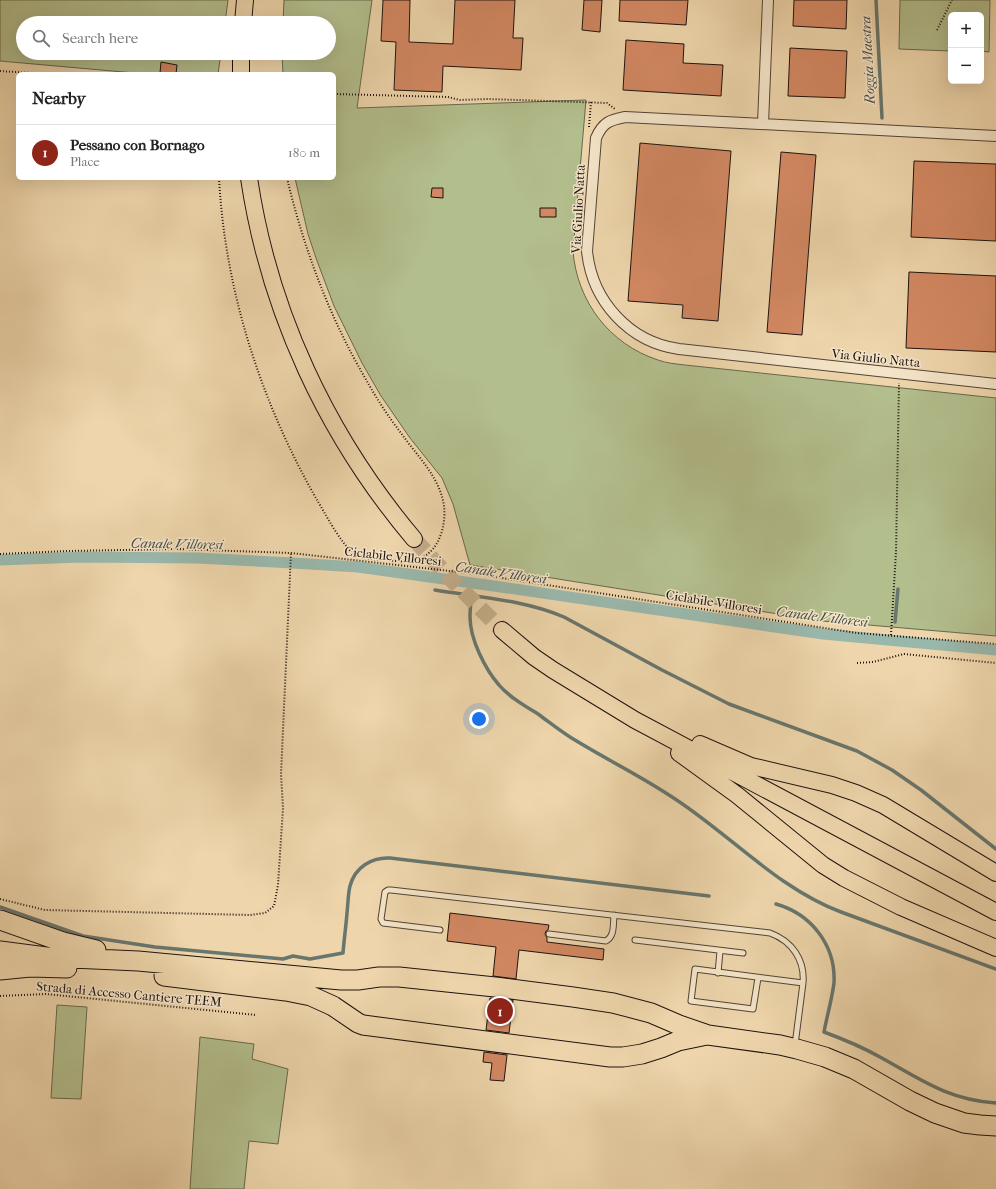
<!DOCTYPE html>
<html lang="en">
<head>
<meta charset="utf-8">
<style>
	body { margin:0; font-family:"IM FELL French Canon",serif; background:#f6f6f6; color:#222 }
	.controls { position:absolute; right:12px; top:12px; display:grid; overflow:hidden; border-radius:6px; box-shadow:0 4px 16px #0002 }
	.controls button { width:36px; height:36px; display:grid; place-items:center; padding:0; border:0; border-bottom:1px solid #e0e0e0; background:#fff; color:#222; font:20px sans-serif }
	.you { position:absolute; left:479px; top:719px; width:14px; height:14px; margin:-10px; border:3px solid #fff; border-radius:50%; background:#1a73e8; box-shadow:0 0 0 6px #1a73e833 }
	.badge { display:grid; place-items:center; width:26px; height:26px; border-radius:50%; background:#8f2418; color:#fff; font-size:13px; font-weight:700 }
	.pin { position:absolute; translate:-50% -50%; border:2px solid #fff; box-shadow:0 1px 4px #0006 }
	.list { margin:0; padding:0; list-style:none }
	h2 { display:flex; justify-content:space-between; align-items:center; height:52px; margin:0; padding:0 16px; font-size:17px }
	h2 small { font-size:13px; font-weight:400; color:#767676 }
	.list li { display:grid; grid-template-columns:26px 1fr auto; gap:12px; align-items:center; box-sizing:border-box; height:56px; padding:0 16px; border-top:1px solid #e0e0e0 }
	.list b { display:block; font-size:15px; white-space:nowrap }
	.list p { margin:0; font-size:13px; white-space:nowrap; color:#767676 }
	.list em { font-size:13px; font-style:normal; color:#767676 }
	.icon { flex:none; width:22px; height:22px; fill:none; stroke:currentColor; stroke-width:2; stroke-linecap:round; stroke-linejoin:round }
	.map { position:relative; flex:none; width:996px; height:1189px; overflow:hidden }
	.search { position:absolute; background:#fff; box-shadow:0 4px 16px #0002; left:16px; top:16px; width:320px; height:44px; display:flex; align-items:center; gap:10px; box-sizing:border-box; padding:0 14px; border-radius:22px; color:#767676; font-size:15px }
	.panel { position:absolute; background:#fff; box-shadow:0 4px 16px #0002; left:16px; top:72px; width:320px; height:108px; border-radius:6px }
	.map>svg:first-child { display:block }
	.green { fill:#b3be8d; stroke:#68684e }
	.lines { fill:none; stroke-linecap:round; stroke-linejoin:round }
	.stream { stroke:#68766d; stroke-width:3.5 }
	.canal { stroke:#99b8ac; stroke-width:11 }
	.building { fill:#d28862; stroke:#1e130f }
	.primary-tunnel { stroke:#c4ae8c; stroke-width:16; stroke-dasharray:16 8; stroke-linecap:butt }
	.lane-casing { stroke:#524436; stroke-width:7 }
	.street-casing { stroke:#524436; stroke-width:12 }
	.primary-casing { stroke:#1e130f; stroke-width:18 }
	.highway-casing { stroke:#1e130f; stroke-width:21 }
	.path { stroke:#1e130f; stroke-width:2; stroke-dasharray:1 2; stroke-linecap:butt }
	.lane { stroke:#f4e4c8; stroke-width:5 }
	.street { stroke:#f4e4c8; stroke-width:10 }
	.primary { stroke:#eed5ab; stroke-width:16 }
	.highway { stroke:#eed5ab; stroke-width:19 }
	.labels { text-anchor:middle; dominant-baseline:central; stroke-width:3; stroke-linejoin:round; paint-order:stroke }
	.street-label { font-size:13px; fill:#1e130f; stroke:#f4e4c8 }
	.water-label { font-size:14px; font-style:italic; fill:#494d46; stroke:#f4e4c8 }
</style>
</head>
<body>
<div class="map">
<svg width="996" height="1189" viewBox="0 0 996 1189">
	<rect width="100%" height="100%" fill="#eed5ab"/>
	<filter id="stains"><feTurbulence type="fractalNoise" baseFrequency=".005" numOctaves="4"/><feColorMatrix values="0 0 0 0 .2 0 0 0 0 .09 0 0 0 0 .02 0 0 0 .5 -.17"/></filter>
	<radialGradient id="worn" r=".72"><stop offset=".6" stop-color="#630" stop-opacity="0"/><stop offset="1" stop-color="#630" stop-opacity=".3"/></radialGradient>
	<!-- green -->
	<path class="green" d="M0,0h228l-3,23h-202v30h198l-3,21h-72l-146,-13z
		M284,0h88l-15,108 229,-8 -13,151c4,50 36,93 85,109 8,3 18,4 27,5l311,33v238l-174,-15 -352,-56 -17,-61 -11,-26 -32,-40 -29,-42 -19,-33 -28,-57 -18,-48 -8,-24 -13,-56h39v-104h-51l-1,-21h47v-30h-46z
		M900,0h90l-1,52 -8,-1v-36h-30v36l-52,-2z
		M57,1005l30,2 -6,92 -30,-1z
		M200,1037l54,7 -2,15 36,10 -10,75 -29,-3 -5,48h-54z"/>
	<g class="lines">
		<!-- stream -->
		<path class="stream" d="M876,0l6,118
			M435,590c43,7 89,10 129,27l98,53 67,34 128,47 35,19 29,20 75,59
			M471,596c0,7 -1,14 -1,21 0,22 15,52 29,68 10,12 26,21 39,29 11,8 21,16 32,23 32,20 67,37 99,58 59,37 106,92 172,117l155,57
			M895,622l3,-33
			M776,904c35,10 60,41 58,79 -2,16 -7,33 -10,49 19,7 38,15 56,25 40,22 68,43 116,46
			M0,907l83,29 72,11 128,12 10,-3 17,3 33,-6c1,-13 3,-27 4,-40 1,-9 1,-19 3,-27 5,-19 22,-29 40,-28l319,38"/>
		<!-- canal -->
		<path class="canal" d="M0,560l83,-3 114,1 96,5 65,4 136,19 329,48 173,16"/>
	</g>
	<!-- building -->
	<path class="building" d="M383,0h27l-1,42 44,2 2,-44h60l-2,38h10l-2,32 -78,-4 -1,26 -48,-2 2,-48 -15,-1z
		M584,0h18l-2,32 -18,-2z
		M620,0h68l-2,25 -67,-4z
		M794,0h53l-1,29 -53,-3z
		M626,40l58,4 -1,19 40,2 -2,31 -98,-6z
		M790,48l57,3 -2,47 -57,-2z
		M161,62l16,3 -1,9 -16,-1z
		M640,143l91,8 -13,170 -36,-3 1,-13 -55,-4z
		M781,152l35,3 -14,180 -35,-3z
		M914,161l82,3v77l-85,-4z
		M432,188h11v10l-12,-1z
		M540,208h16v9h-16z
		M909,272l87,4v76l-90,-4z
		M450,913l99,12 -1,5 -2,1 -1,3 2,4v4l57,7 -1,11 -84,-10 -3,29 -23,-3 3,-29 -49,-6z
		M490,998l23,2 -4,33 -23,-3z
		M484,1052l23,3 -3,26 -14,-1 2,-17 -9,-1z"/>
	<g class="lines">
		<!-- primary-tunnel -->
		<path class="primary-tunnel" d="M414,539l33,36 55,55"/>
		<defs>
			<path id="lane" d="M440,930l-57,-7 -2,-4 4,-27 3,-2h3l379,43c22,8 35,27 33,50
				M549,934l57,7c9,-5 7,-17 8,-26
				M635,940l108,13
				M718,973l2,-22
				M758,978l-5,31 -62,-8 4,-32 108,14 -8,62"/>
			<path id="street" d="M763,124l5,-124
				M996,136l-371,-19c-15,3 -22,5 -29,21l-9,113c5,50 42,91 92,98l317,35"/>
			<path id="primary" d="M243,23l2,-23
				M241,74v-21
				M249,178c20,134 78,258 165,361
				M502,630l32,27 19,13 82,50 361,192
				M700,744l51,22 81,19 24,8 27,12 113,68
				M679,753l58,42 86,70 21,13 57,29 95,41"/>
			<path id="highway" d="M0,920l63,22 33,8
				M0,951l54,7
				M50,957l88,4 203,19h17l21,-3h20l96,10 78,10 40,6 38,10 28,12 29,10 72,10 17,4 28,8 29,12 56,32 25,12 29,10 16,2 16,1
				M0,970l30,-3 37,1
				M164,976l122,15 25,5 22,10 25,17 5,2 247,32h13l19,-3 19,-6 17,-7 29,-6"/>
		</defs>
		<!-- lane casing -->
		<use href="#lane" class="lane-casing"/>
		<!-- street casing -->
		<use href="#street" class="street-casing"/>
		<!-- primary casing -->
		<use href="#primary" class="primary-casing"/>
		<!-- highway casing -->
		<use href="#highway" class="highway-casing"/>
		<!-- path -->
		<path class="path" d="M937,30l15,-30
			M0,71l45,3
			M334,94l114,3 12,3 28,-1 119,4 8,6
			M589,127l2,-25
			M219,178c6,113 42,224 98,322 9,15 23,42 36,53 8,7 24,6 35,7 17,2 28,5 42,-8 11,-10 16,-30 14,-46 -4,-29 -27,-50 -43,-73 -14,-18 -26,-37 -37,-57 -35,-60 -61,-130 -77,-198
			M0,554l68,-3 109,-2 114,4 185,21 381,59 139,11
			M891,635l5,-83 3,-169
			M857,663l16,-1 31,-8 92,9
			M0,899l45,11 205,5 15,-2 9,-7 4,-21 5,-77 -2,-34 10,-221
			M0,996l46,-2 210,21"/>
		<!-- lane -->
		<use href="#lane" class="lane"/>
		<!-- street -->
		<use href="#street" class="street"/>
		<!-- primary -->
		<use href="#primary" class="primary"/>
		<!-- highway -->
		<use href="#highway" class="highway"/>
	</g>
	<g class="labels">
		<!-- street labels -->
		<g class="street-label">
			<text transform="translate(578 209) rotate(-87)">Via Giulio Natta</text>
			<text transform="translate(876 358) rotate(6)">Via Giulio Natta</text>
			<text transform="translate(393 556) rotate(6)">Ciclabile Villoresi</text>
			<text transform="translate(714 602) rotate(9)">Ciclabile Villoresi</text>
			<text transform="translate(129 994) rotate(5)">Strada di Accesso Cantiere TEEM</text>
		</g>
		<!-- water labels -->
		<g class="water-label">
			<text transform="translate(868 60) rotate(-93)">Roggia Maestra</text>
			<text transform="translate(177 544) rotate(1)">Canale Villoresi</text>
			<text transform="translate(501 573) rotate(8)">Canale Villoresi</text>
			<text transform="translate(822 617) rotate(7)">Canale Villoresi</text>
		</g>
	</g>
	<rect width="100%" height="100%" filter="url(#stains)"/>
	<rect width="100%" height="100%" fill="url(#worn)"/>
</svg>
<div class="controls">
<button>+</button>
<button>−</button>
</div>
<div class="you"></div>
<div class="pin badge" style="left:500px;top:1011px">1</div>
<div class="search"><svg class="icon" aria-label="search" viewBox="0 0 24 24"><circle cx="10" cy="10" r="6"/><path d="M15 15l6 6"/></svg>Search here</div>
<section class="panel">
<h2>Nearby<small></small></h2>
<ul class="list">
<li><span class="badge">1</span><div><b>Pessano con Bornago</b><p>Place</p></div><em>180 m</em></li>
</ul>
</section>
</div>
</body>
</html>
